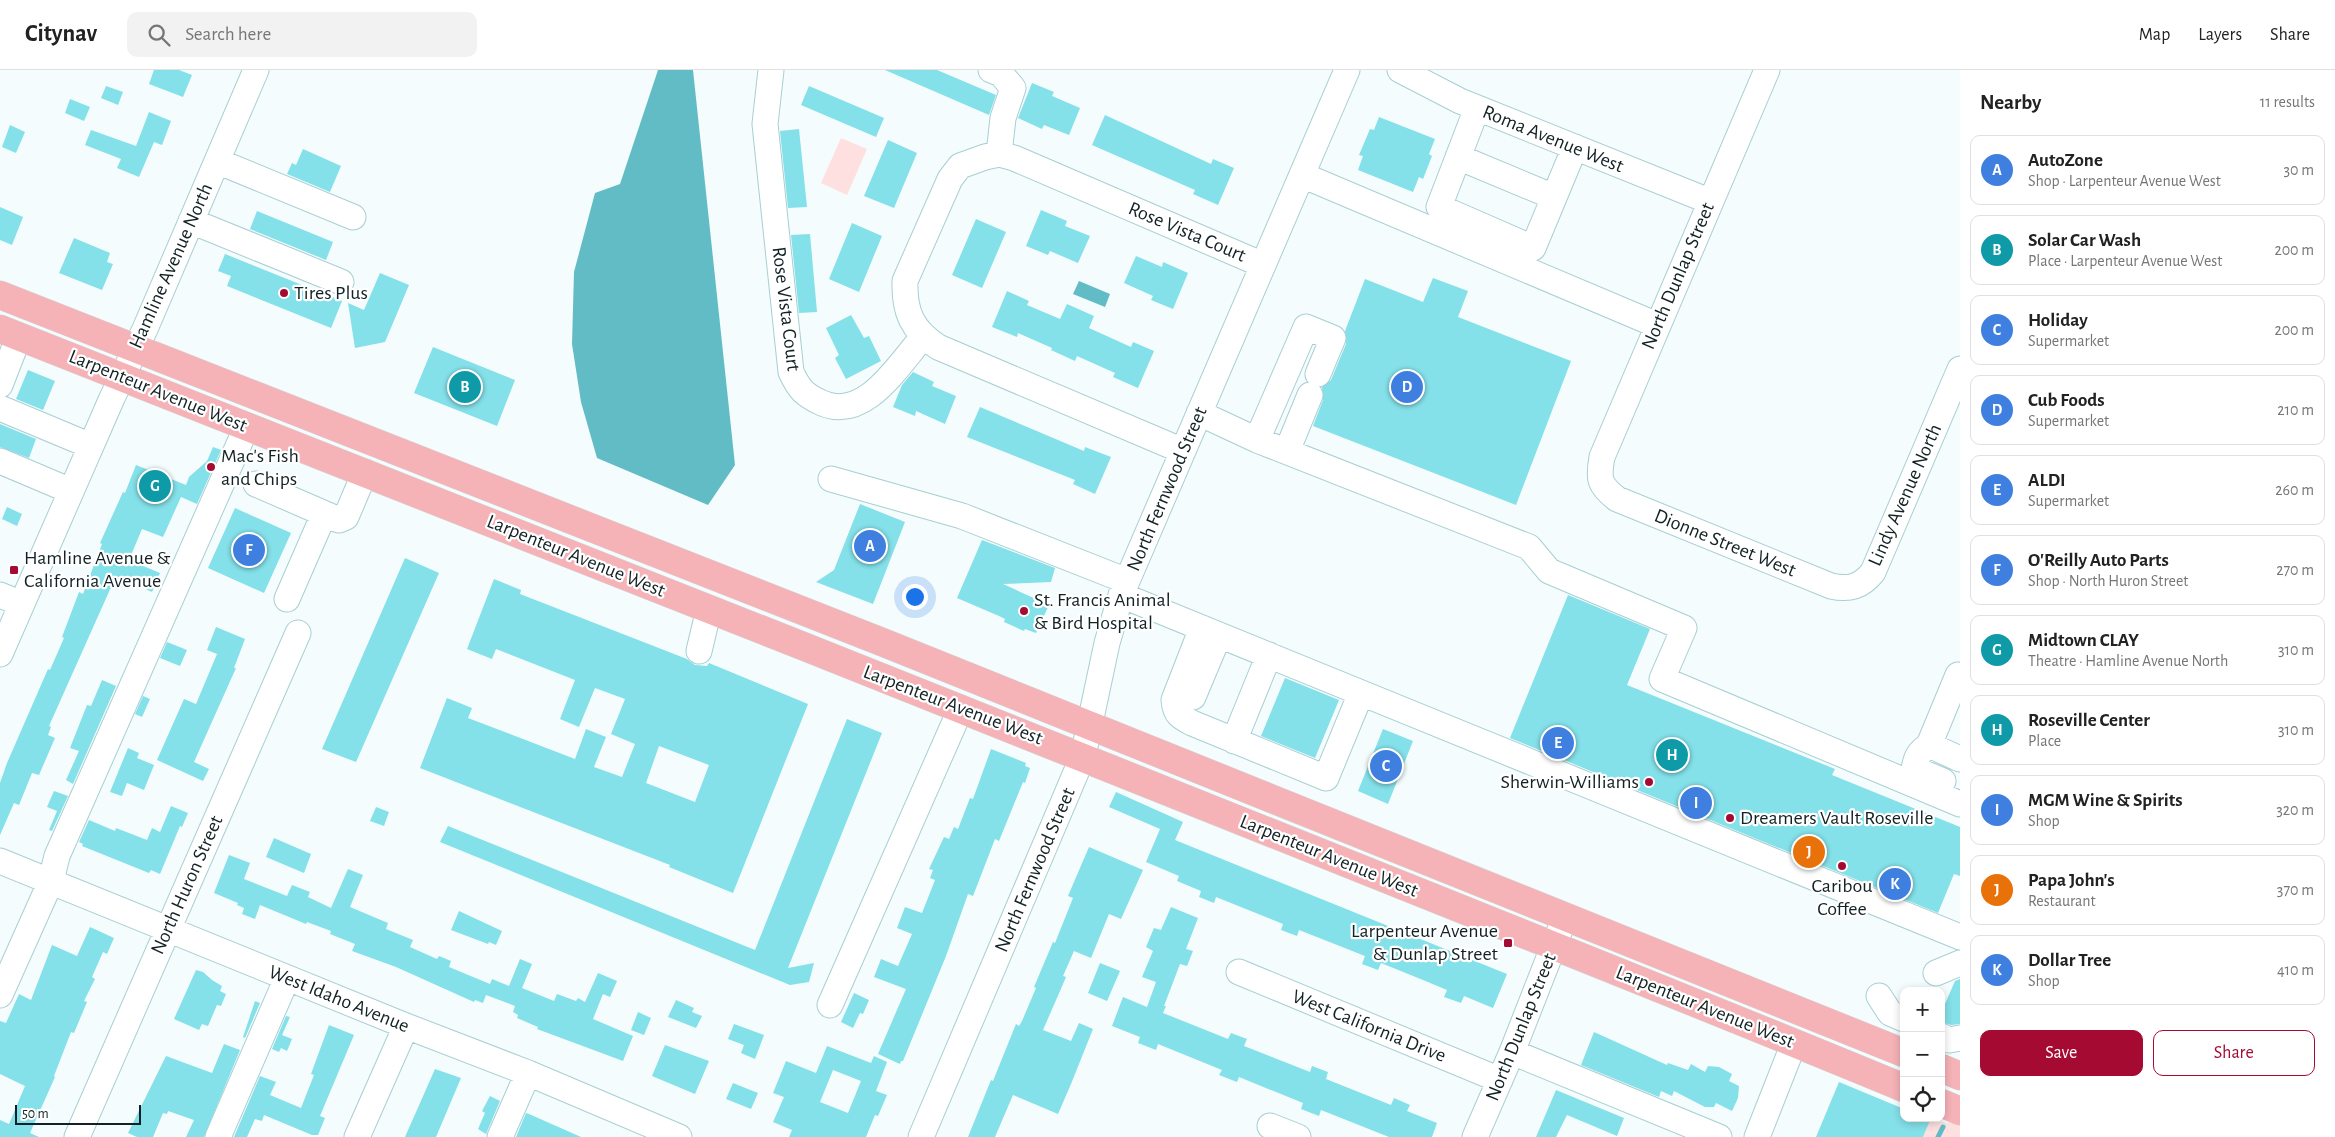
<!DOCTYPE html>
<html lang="en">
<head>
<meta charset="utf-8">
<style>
	body { margin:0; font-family:"Alegreya Sans",sans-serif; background:#f2f2f2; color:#222 }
	.controls { position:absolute; right:15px; bottom:15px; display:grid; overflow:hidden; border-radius:10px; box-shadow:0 2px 8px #0003 }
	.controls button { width:45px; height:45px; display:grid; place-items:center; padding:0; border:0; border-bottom:1px solid #e0e0e0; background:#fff; color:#222; font:25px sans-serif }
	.scale { position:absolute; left:15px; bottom:12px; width:126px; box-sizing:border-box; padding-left:5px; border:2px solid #122123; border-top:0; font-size:14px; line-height:18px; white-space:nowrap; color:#122123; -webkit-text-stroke:4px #fff; paint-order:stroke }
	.you { position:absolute; left:914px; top:526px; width:18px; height:18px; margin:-12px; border:4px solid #fff; border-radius:50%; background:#1a73e8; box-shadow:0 0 0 8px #1a73e833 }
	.badge { display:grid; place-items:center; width:32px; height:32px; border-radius:50%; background:#a50a33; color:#fff; font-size:16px; font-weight:700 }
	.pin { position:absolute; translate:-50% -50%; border:2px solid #fff; box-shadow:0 1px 5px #0006 }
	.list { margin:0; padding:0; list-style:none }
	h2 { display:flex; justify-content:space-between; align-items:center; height:65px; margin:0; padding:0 20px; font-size:21px }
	h2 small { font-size:16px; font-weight:400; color:#767676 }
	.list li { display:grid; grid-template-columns:32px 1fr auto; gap:15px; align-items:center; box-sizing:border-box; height:70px; margin:0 10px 10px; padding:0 10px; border:1px solid #e0e0e0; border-radius:10px }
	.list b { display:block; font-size:19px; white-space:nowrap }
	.list p { margin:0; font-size:16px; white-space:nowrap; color:#767676 }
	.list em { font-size:16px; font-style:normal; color:#767676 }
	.actions { display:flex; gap:10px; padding:15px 20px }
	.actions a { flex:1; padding:11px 0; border:1px solid #a50a33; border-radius:10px; text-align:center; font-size:18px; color:#a50a33 }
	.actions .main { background:#a50a33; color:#fff }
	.icon { flex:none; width:28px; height:28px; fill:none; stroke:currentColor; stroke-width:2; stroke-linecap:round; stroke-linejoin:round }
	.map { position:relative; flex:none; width:1960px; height:1067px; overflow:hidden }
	header { display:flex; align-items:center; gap:30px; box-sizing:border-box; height:70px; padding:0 25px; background:#fff; border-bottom:1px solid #e0e0e0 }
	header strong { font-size:24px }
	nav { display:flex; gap:28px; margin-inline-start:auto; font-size:18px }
	.search { width:350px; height:45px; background:#f2f2f2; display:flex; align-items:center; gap:12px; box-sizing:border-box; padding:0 18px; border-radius:10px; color:#767676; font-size:19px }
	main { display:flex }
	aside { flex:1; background:#fff }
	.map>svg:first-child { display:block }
	.green { fill:#fee0e0 }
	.water { fill:#61bcc6 }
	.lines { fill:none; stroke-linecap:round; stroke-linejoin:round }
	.stream { stroke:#61bcc6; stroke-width:5 }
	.building { fill:#84e0e9; fill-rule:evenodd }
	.minor-casing { stroke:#a7cfd3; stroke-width:27 }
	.major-casing { stroke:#d4d7d7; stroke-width:29 }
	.minor { stroke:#fff; stroke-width:25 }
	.major { stroke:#f5b2b7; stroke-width:28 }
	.poi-dot { fill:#a50a33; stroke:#fff; stroke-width:2 }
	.labels { text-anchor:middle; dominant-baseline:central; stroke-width:4.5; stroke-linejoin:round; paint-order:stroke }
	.street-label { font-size:20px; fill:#122123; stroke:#fff }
	.poi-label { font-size:20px; fill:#122123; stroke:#fff; text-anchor:start }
</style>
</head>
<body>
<header>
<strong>Citynav</strong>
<div class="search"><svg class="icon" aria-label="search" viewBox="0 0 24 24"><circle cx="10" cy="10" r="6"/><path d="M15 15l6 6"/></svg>Search here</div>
<nav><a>Map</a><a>Layers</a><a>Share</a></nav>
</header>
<main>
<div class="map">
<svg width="1960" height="1067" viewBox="0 0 1960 1067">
	<rect width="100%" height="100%" fill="#f4fcfd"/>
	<!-- green -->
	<path class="green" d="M841,68l26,11 -20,46 -26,-12z
		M1960,1032v35h-37l7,-17 19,3z"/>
	<!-- water -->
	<path class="water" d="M658,0h35l42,395 -27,40 -111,-47 -16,-56 -9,-58 2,-72 21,-79 25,-9z
		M1079,211l31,13 -5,13 -32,-13z"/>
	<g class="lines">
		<!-- stream -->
		<path class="stream" d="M1938,1067l5,-10"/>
	</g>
	<!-- building -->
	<path class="building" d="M154,0h25l13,5 -9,22 -34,-13z
		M885,0h52l59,25 -7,20z
		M1032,13l22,9 -2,4 28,12 -11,27 -25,-10 -2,4 -24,-11z
		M106,16l17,6 -5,13 -17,-7z
		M809,16l75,32 -8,19 -75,-32z
		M70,29l20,8 -6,14 -19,-8z
		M149,42l22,9 -9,24 -8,-3 -15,35 -22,-9 4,-9 -36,-14 6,-15 45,16z
		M1105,45l106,49 2,-5 21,9 -16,37 -25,-11 2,-4 -103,-45z
		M1379,47l56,22 -6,15 3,2 -9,23 -4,-2 -6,15 -55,-22 5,-14 -4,-1 11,-26 4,1z
		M10,55l15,7 -9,21 -14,-6z
		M799,59l8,78 -19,1 -8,-77z
		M888,70l29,13 -23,55 -30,-12z
		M303,79l38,17 -11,26 -43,-18 5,-11 4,2z
		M0,137l23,10 -11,28 -12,-5z
		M1041,140l26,11 -2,5 25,10 -12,27 -28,-12 -2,4 -22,-9z
		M257,141l76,31 -7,18 -76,-31z
		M976,149l30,13 -24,56 -30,-13z
		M852,153l30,13 -23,56 -30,-13z
		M810,164l7,78 -18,1 -8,-78z
		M74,168l36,15 -3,9 6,2 -11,26 -43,-17z
		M225,184l117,47 -11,27 -104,-42 4,-10 -13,-5z
		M1136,186l26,11 1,-5 25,11 -15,36 -22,-9 2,-4 -29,-13z
		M380,203l29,12 -24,57 -30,6 -7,-45 16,7z
		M1433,208l35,13 -10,26 113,44 -55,144 -203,-79 10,-26 -1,-13 9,-7 15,-36 -1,-13 20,-52 58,23z
		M1007,221l22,10 -2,4 33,14 7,-15 27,12 -5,12 42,19 2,-5 21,9 -16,37 -25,-11 2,-4 -38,-17 -2,5 -24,-11 1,-2 -34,-15 -1,4 -25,-10z
		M851,245l13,23 5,-2 12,25 -35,18 -11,-21 4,-3 -13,-27z
		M433,277l82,33 -18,46 -83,-33z
		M28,300l27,11 -12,29 -27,-11z
		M913,302l21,10 -2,4 24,10 -11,28 -29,-13 -1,5 -22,-9 9,-22z
		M980,337l104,44 1,-4 26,10 -16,37 -22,-10 2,-4 -108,-43z
		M0,354l36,15 -7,19 -29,-11z
		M213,377l8,3 -24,54 -16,-7 -18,40 -21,-8 -13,31 31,13 -8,19 -36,-16 -67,150 2,1 -3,8 7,3 -16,37 -7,-2 -13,32 -5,-2 -14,32v-52l7,-20 41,-94 2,1 14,-32 -2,-1 17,-45 4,2 19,-50 -2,-1 23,-51 2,1 11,-28 50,20 3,-8 18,-16z
		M860,434l45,18 -32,82 -57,-22 18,-12z
		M7,437l15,7 -5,12 -15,-7z
		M235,438l56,25 -27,60 -56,-25z
		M982,470l73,28 -4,14 -48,2 46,21 -13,28 -11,-4 -1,2 -20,-9 1,-3 -6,-3 -42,-18z
		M405,488l34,15 -83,189 -34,-13z
		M494,509l27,11 -1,4 167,65 8,6 12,1 2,-3 99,41 -75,189 -64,-26 1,-2 -250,-97 27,-70 25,10 -4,10 107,41 11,-30 20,8 -12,30 28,10 13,-33 -24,-10 14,-35 -30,-11 -16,39 -19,-8 15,-39 -79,-31 -4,10 -25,-10zM659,676l50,19 -14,37 -49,-19z
		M1568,525l82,34 -23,56 208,84 -3,6 128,52v49l-6,-2 -16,39 -428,-175z
		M216,557l29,12 -11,29h2l-42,94 15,7 -6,12 -46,-21 27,-61 12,5 21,-50 -10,-4z
		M167,572l20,8 -7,16 -20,-8z
		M1285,608l54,22 -24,58 -54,-22z
		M102,610l14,6 -43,98 -7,-4 13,-29 -9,-3 17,-43 4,1z
		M143,626l7,3 -8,18 -7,-3z
		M847,649l35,14 -94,235 26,-5 -5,19 -19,3 -350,-143 8,-16 307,124z
		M1383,659l30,12 -25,63 -30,-13z
		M128,678l11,5 -2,5 17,7 -10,25 -17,-7 -5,13 -12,-4z
		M991,679l35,14 -1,3 5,2 -5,15 -2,-1 -24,59 -4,-2 -22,57 -5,-2 -22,62 -43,105h-2l-1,3 -22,-10 28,-65 -32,-12 7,-18 17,7 14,-32 -15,-6 8,-21 17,6 13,-33 -5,-2 3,-8 -4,-1 15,-32 5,2 5,-12 4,2 12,-31 3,1z
		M54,721l14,5 -16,35 -3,-1 8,-19 -10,-4z
		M1116,722l67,30 -8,18 332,134 -14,34 -29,-12 -3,7 -17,-6 3,-7 -24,-10 -42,-17 -3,7 -16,-6 3,-8 -66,-26 -2,6 -16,-6 2,-6 -67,-27 -2,6 -15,-6 2,-6 -24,-10 2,-5 -33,-14 14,-33 -51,-22z
		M171,736l17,7 -6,14 -2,-1 -20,48 -9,-4 -2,3 -67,-27 1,-2 -4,-2 10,-22 26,11 1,-3 31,12 5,-12 8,4z
		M376,737l13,5 -5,14 -14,-5z
		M274,768l37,16 -7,19 -38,-16z
		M1089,777l54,23 -22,49 -12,-5 -18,44 -17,-7 -11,25 3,1 -6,14 -17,39 28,11 8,-18 14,6 -22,55 -13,30 -45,-19 -18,42h-27l23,-57 2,1 23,-57 3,2 3,-5 14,-33 -2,-1 19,-45 2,1 18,-45 -5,-2z
		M229,785l21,8 -6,16 43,17 5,-11 18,7 -2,5 23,11 17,-39 15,6 -13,32 38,16 -2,6 27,11 -3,7 27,12 2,-3 12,5 -2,6 41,17 2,-5 17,7 11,-27 12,5 -10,24 32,13 3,-7 19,7 2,-3 7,4 13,-29 19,8 -7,16 -7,-3 -10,25 40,17 -10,25 -86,-32 1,-2 -21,-9 1,-3 -5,-3 2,-6 -29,-11 -3,8 -8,-3 -1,2 -78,-35 -44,-16 3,-7 -25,-10 1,-3 -24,-9 -1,2 -46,-19 -5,14 -13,-5 2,-6 -7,-3 1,-2 -24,-10z
		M1171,837l27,11 -12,31 7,2 -6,15 -7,-2 -16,42h2l-3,7 65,26 3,-6 16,6 -3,7 66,26 2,-6 16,6 -2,7 65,26 3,-7 16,7 -3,6 30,12 -5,14h-43l-68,-27 -2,6 -18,-7 2,-6 -64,-26 -2,5 -18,-7 3,-5 -64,-26 -2,6 -18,-7 2,-6 -28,-11 11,-29 24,10 9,-25 -14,-5 11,-26 -7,-4 8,-19 7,2z
		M459,841l43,20 -6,14 -7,-3 -1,2 -37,-14z
		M90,857l24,11 -7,16 -4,-2 -11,25 3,2 -11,22 3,1 -13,31 -3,-1 -17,44 1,1 -25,56 9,4h-39v-17l9,4 16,-38 -25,-12v-53l6,2 13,-29 12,6 21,-55 25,11z
		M1100,893l20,8 -13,30 -19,-8z
		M196,900l7,2 9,8 10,6 -2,5 6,3 -5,12 -4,-1 -9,21 -6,-2 -3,6 -25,-11z
		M1960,909v45l-9,1 -10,-3v-9l14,-32z
		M854,923l15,7 -6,14 -3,-1 -7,15 -12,-6z
		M676,930l18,8 -2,4 10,4 -6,12 -28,-11z
		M255,931l5,2 -15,35 -2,-1z
		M638,942l13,6 -7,17 -13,-5z
		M286,946l4,1 -8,18 10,4 -5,12 -6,-3 -2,4 -7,-3z
		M734,954l30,11 -9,24 -14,-6 3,-8 -16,-6z
		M329,955l25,10 -34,81 5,2 -7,17h-6l-48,-20 -2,6 -7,-2 -8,18h-13l26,-61 16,6 -6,13 31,13 13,-33 -3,-1z
		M1594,962l73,33 1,-2 20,7 3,-6 14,8 3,-6 11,1 13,7 -3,7 10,5 -1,12 -6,13 -16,-8 -2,4h-9l-31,-16 -2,5 -11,-5 -2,6 -78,-32z
		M224,974l16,6 -36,87h-18l8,-17 -26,-9 -1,3 -4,-1 -10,24h-16l-9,-4 38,-77 46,17z
		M665,975l44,16 -14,33 -43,-18z
		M827,976l44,17 3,-7 13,6 -11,29 11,4 -9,21 -3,-1 -9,22h-77l3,-7 -19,-8 11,-25 -11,-4 13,-32 30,12zM833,1000l28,11 -13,32 -28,-11z
		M435,999l26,9 -25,59h-31z
		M1839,1012l65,27v9h27l-8,19h-107z
		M733,1013l25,10 -7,16 -25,-10z
		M1556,1020l68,28 -7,18 -50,-21 -11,22h-20z
		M490,1026l10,5 -14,33 -8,-5 7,-16 -3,-2z
		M526,1043l3,1 52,23h-65z"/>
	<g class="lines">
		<defs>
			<path id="minor" d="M771,0l-6,54 26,248c8,17 13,23 31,31 43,19 76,-38 101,-66
				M991,0l10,4 12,14 -10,30 -4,36
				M1400,0l60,31 249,100
				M1767,0l-165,387c-4,22 -3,28 15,42l214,87c18,4 30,1 42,-14l87,-203
				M1477,38l-38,99 94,41 42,-101
				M1458,87l96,40
				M217,91l136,56
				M1302,105l355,150
				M191,151l150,61
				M0,315l19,-49
				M0,338l91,38
				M1199,343l58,27 272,107 20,24 135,57 -22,51 298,125
				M1257,370l49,-113 27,11 -15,36
				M1183,381l-245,-104c-26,-17 -34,-35 -33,-66l45,-102 10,-13 25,-9 14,-3 15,4 249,107
				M1287,381l23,-56
				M0,391l71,30
				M831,409l131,37 165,65
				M256,414l83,36 7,-3 19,-45
				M0,525l22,9
				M1121,525l839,342
				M287,529l37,-85
				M1202,558l-28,72c1,14 6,17 18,23l134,55 35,-85
				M699,581l10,-42
				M0,584l112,-256 33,-69 111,-259
				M1193,627l26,-62
				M1234,671l35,-86
				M1929,675l31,14
				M1943,711l-29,-12c2,-12 5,-17 15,-24l29,-70
				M0,791l406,165 122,47 151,64
				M1239,902l261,108
				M1936,903l24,-10
				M0,925l51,-114 6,-25 190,-430
				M1879,926l11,17 14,6
				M830,935l131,-297
				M1941,966l8,4 11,-2
				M1512,982l207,85
				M1270,1056l28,11
				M77,1067l221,-504
				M218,1067l69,-159
				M357,1067l49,-111
				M500,1067l28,-64
				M921,1067l162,-381 24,-113 14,-48 226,-525
				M1475,1067l37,-85 53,-135
				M1757,1067l37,-94"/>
			<path id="major" d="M0,225l887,349 1017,409
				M0,259c453,179 907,357 1359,539 182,73 364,145 545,220
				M1941,998l19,8
				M1941,1033l19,8"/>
		</defs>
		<!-- minor casing -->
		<use href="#minor" class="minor-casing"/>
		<!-- major casing -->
		<use href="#major" class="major-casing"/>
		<!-- minor -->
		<use href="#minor" class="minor"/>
		<!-- major -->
		<use href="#major" class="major"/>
	</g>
	<!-- markers -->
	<g class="poi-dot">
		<circle cx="284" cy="223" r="5"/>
		<circle cx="211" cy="397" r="5"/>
		<rect x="9" y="495" width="10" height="10" rx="2.5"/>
		<circle cx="1024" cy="541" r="5"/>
		<circle cx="1649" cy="712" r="5"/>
		<circle cx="1730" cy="748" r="5"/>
		<circle cx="1842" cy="796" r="5"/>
		<rect x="1503" y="868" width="10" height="10" rx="2.5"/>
	</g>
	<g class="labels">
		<!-- street labels -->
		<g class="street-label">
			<text transform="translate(1553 69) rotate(22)">Roma Avenue West</text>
			<text transform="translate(1187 162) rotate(23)">Rose Vista Court</text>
			<text transform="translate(171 196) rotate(-66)">Hamline Avenue North</text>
			<text transform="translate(1678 206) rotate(-67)">North Dunlap Street</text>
			<text transform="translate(786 239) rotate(83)">Rose Vista Court</text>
			<text transform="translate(158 321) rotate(22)">Larpenteur Avenue West</text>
			<text transform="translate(1167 419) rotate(-67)">North Fernwood Street</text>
			<text transform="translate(1905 425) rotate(-66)">Lindy Avenue North</text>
			<text transform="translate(1725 473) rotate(22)">Dionne Street West</text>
			<text transform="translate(576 486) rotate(22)">Larpenteur Avenue West</text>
			<text transform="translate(953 635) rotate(21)">Larpenteur Avenue West</text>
			<text transform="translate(1329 786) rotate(22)">Larpenteur Avenue West</text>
			<text transform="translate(1035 800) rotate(-67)">North Fernwood Street</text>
			<text transform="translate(187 815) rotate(-66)">North Huron Street</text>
			<text transform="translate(339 929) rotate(22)">West Idaho Avenue</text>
			<text transform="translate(1705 937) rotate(22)">Larpenteur Avenue West</text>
			<text transform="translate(1369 956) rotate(22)">West California Drive</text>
			<text transform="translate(1521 957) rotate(-68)">North Dunlap Street</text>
		</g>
		<!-- poi labels -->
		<g class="poi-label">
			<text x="294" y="223">Tires Plus</text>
			<text x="221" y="386">Mac's Fish<tspan x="221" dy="23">and Chips</tspan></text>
			<text x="24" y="488">Hamline Avenue &amp;<tspan x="24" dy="23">California Avenue</tspan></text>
			<text x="1034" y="530">St. Francis Animal<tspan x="1034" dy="23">&amp; Bird Hospital</tspan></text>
			<text x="1639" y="712" text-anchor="end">Sherwin-Williams</text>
			<text x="1740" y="748">Dreamers Vault Roseville</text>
			<text x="1842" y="816" text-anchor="middle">Caribou<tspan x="1842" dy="23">Coffee</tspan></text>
			<text x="1498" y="861" text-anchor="end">Larpenteur Avenue<tspan x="1498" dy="23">&amp; Dunlap Street</tspan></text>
		</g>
	</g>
</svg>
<div class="controls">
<button>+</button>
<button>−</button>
<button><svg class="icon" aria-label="locate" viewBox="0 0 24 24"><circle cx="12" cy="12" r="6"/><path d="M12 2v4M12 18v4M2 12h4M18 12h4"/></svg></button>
</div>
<div class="scale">50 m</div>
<div class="you"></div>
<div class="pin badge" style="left:870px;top:476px;background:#3f7fe0">A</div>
<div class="pin badge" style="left:465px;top:317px;background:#0f9aa8">B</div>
<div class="pin badge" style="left:1386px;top:696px;background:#3f7fe0">C</div>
<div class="pin badge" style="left:1407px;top:317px;background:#3f7fe0">D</div>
<div class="pin badge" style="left:1558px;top:673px;background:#3f7fe0">E</div>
<div class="pin badge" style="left:249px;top:480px;background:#3f7fe0">F</div>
<div class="pin badge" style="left:155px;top:416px;background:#0f9aa8">G</div>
<div class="pin badge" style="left:1672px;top:685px;background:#0f9aa8">H</div>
<div class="pin badge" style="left:1696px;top:733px;background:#3f7fe0">I</div>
<div class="pin badge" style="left:1809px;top:782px;background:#e8710a">J</div>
<div class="pin badge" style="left:1895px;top:814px;background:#3f7fe0">K</div>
</div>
<aside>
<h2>Nearby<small>11 results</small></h2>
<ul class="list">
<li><span class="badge" style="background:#3f7fe0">A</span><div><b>AutoZone</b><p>Shop · Larpenteur Avenue West</p></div><em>30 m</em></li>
<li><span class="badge" style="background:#0f9aa8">B</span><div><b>Solar Car Wash</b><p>Place · Larpenteur Avenue West</p></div><em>200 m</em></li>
<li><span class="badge" style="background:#3f7fe0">C</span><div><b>Holiday</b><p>Supermarket</p></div><em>200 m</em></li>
<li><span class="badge" style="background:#3f7fe0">D</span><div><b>Cub Foods</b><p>Supermarket</p></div><em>210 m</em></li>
<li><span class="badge" style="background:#3f7fe0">E</span><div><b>ALDI</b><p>Supermarket</p></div><em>260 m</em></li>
<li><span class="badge" style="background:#3f7fe0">F</span><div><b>O'Reilly Auto Parts</b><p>Shop · North Huron Street</p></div><em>270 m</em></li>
<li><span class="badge" style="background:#0f9aa8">G</span><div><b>Midtown CLAY</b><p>Theatre · Hamline Avenue North</p></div><em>310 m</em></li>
<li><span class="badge" style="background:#0f9aa8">H</span><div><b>Roseville Center</b><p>Place</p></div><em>310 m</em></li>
<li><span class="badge" style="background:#3f7fe0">I</span><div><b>MGM Wine &amp; Spirits</b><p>Shop</p></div><em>320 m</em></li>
<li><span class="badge" style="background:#e8710a">J</span><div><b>Papa John's</b><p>Restaurant</p></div><em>370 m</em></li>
<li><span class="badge" style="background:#3f7fe0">K</span><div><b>Dollar Tree</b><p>Shop</p></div><em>410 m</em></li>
</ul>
<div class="actions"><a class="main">Save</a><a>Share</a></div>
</aside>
</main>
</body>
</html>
